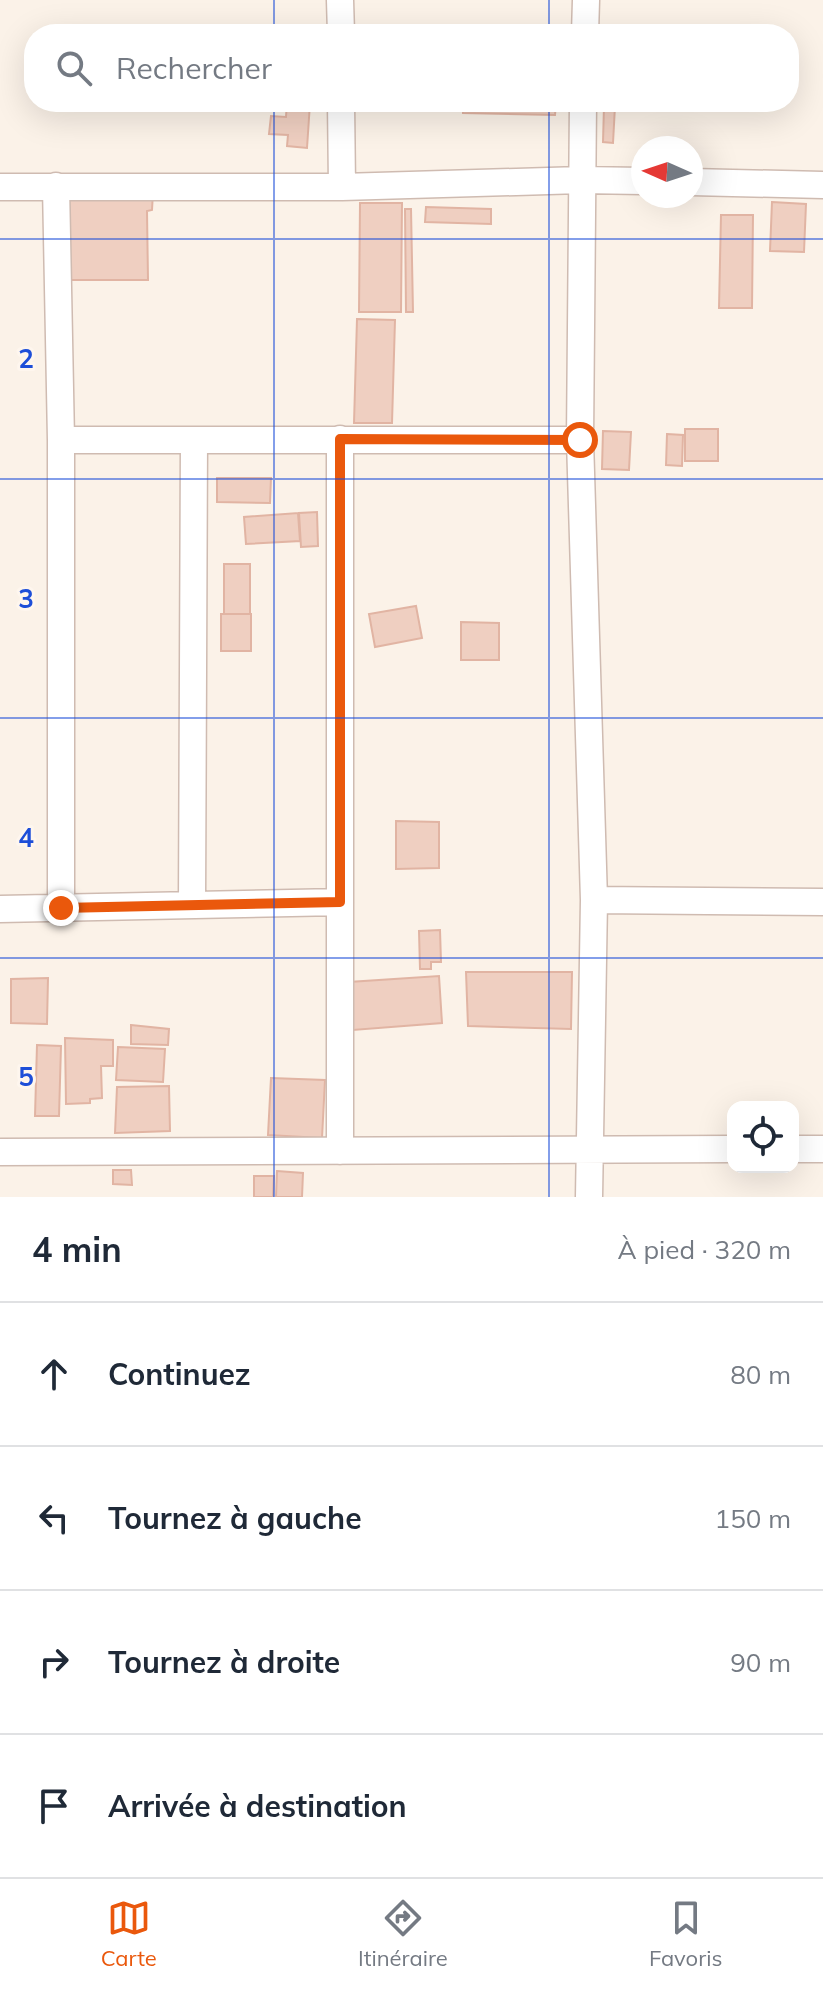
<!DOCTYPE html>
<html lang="fr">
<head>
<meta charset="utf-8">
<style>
	body { margin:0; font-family:Mulish,sans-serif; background:#f2f2f3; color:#1f2937 }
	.controls { position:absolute; right:24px; bottom:24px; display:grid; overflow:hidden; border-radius:16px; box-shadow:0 8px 32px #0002 }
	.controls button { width:72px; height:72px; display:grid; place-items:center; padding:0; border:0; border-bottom:2px solid #e0e1e3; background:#fff; color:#1f2937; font:40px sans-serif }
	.compass { position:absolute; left:631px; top:136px; width:72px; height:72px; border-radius:50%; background:#fff; box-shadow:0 8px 32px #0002; rotate:273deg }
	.stop { position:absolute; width:24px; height:24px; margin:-18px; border:6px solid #ea580c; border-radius:50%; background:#fff }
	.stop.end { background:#ea580c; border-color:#fff; box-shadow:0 2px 8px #0008 }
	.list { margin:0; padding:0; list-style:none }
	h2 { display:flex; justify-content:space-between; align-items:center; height:104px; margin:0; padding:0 32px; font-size:34px }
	h2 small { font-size:26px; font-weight:400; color:#747a83 }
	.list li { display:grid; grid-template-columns:52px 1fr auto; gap:24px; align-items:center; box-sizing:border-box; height:144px; padding:0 32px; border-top:2px solid #e0e1e3 }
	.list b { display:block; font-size:30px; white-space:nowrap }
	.list em { font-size:26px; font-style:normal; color:#747a83 }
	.icon { flex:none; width:44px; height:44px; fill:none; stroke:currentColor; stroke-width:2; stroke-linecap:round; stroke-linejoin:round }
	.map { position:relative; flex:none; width:823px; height:1197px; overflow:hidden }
	.search { position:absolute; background:#fff; box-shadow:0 8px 32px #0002; left:24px; right:24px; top:24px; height:88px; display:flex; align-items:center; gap:20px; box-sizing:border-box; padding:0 28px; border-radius:32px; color:#747a83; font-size:30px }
	.sheet { height:680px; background:#fff }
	nav { display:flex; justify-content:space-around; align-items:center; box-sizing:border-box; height:112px; border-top:2px solid #e0e1e3; background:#fff; font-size:22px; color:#747a83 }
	nav a { display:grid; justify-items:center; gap:4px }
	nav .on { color:#ea580c }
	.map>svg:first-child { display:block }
	.building { fill:#efcfc1; stroke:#e1b4a3; stroke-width:2 }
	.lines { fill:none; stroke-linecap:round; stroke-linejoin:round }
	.minor-casing { stroke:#cfbbb1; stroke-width:29 }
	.minor { stroke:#fff; stroke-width:26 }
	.route { stroke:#ea580c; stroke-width:10 }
	.grid { fill:none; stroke:#1d4ed8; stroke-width:2; stroke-opacity:0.55 }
	.grid-label { font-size:26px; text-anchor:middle; font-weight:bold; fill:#1d4ed8; stroke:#fef6ee; stroke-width:6; stroke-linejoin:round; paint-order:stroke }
</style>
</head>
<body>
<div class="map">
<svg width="823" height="1197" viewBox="0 0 823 1197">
	<rect width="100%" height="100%" fill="#fbf2e8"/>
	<!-- building -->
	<path class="building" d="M465,31l101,2v1h-101z
		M287,102l23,1 -3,45 -20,-2 1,-11 -19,-1 2,-18 15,1z
		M463,102h93l-1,13 -92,-2z
		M604,106h11l-2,37 -10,-1z
		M67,192h86l-1,18 -5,1 1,69h-81z
		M772,202l34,2 -2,48 -34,-1z
		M360,203h42l-1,109h-42z
		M426,207l65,2v15l-66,-2z
		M405,209h6l2,103h-7z
		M721,215h32l-1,93h-33z
		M357,319l38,1 -3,103h-38z
		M685,429h33v32h-33z
		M603,431l28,1 -2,38 -27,-1z
		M667,434l16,1 -1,31 -16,-1z
		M217,478h54l-1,25 -53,-1z
		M317,512l1,34 -17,1 -2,-34z
		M298,513l2,28 -54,3 -2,-27z
		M224,564h26v50h-26z
		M416,606l6,32 -47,9 -6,-33z
		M221,614h30v37h-30z
		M461,622l38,1v37h-38z
		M396,821l43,1v46l-43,1z
		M440,930l1,32h-10v7h-11l-1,-38z
		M466,972h106l-1,57 -103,-3z
		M439,976l3,47 -89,7 -4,-48z
		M48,978l-1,46 -36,-1v-44z
		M131,1025l38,4 -1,16 -37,-1z
		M65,1038l48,2v26h-12l1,32 -12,1v4l-24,1z
		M37,1045l24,1 -2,70h-24z
		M118,1047l47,2 -2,33 -47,-2z
		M271,1078l54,2 -3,58 -54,-3z
		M169,1086l1,45 -55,2 2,-46z
		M113,1170h18l1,15 -19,-1z
		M277,1171l26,2 -1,24h-26z
		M254,1176h20l-1,21h-19z"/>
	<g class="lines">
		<defs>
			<path id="minor" d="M340,0l1,34
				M585,34l1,-34
				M341,102l1,85
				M583,102l-3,338 14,460 -5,297
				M691,182l132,3
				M56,186l5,254v468
				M0,187h342l239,-7 62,1
				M61,440h519
				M594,900l229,2
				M192,904l2,-464
				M0,909l340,-7
				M793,1149h30
				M340,1151v-712
				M0,1152l733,-3"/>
		</defs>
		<!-- minor casing -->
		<use href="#minor" class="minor-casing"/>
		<!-- minor -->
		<use href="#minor" class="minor"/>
	</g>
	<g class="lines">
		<!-- route -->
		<path class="route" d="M61,908l279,-6v-463l240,1"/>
	</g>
	<!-- grid -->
	<path class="grid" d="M274,0v34M549,0v34M274,102v1095M549,102v1095M0,239h823M0,479h823M0,718h823M0,958h823"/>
	<g class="grid-label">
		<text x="26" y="368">2</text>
		<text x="26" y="608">3</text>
		<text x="26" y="847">4</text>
		<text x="26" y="1086">5</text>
	</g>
</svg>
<div class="controls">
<button><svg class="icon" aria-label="locate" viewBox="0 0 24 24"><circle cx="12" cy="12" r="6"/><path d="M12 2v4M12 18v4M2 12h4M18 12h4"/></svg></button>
</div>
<svg class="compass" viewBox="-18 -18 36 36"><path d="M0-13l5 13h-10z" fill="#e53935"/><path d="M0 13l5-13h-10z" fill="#747a83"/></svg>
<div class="stop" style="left:580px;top:440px"></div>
<div class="stop end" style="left:61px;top:908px"></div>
<div class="search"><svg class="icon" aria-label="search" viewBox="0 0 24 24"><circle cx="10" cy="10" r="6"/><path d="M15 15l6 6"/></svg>Rechercher</div>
</div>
<section class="sheet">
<h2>4 min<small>À pied · 320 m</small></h2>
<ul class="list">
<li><svg class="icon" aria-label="ahead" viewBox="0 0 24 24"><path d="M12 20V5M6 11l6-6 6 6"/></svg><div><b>Continuez</b></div><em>80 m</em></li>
<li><svg class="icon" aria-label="left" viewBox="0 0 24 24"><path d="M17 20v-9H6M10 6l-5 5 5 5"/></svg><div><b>Tournez à gauche</b></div><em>150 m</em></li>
<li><svg class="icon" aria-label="right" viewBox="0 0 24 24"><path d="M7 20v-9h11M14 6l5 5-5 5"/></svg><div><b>Tournez à droite</b></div><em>90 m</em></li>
<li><svg class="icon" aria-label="arrive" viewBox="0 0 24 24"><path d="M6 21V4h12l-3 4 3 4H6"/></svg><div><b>Arrivée à destination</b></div></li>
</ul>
</section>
<nav>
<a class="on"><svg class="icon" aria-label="map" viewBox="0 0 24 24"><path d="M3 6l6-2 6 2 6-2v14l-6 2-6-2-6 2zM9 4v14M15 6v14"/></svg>Carte</a>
<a><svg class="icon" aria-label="directions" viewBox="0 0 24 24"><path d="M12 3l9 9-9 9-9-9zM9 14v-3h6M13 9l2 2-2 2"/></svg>Itinéraire</a>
<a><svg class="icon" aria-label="saved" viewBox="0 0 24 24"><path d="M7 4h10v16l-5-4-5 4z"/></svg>Favoris</a>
</nav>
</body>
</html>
